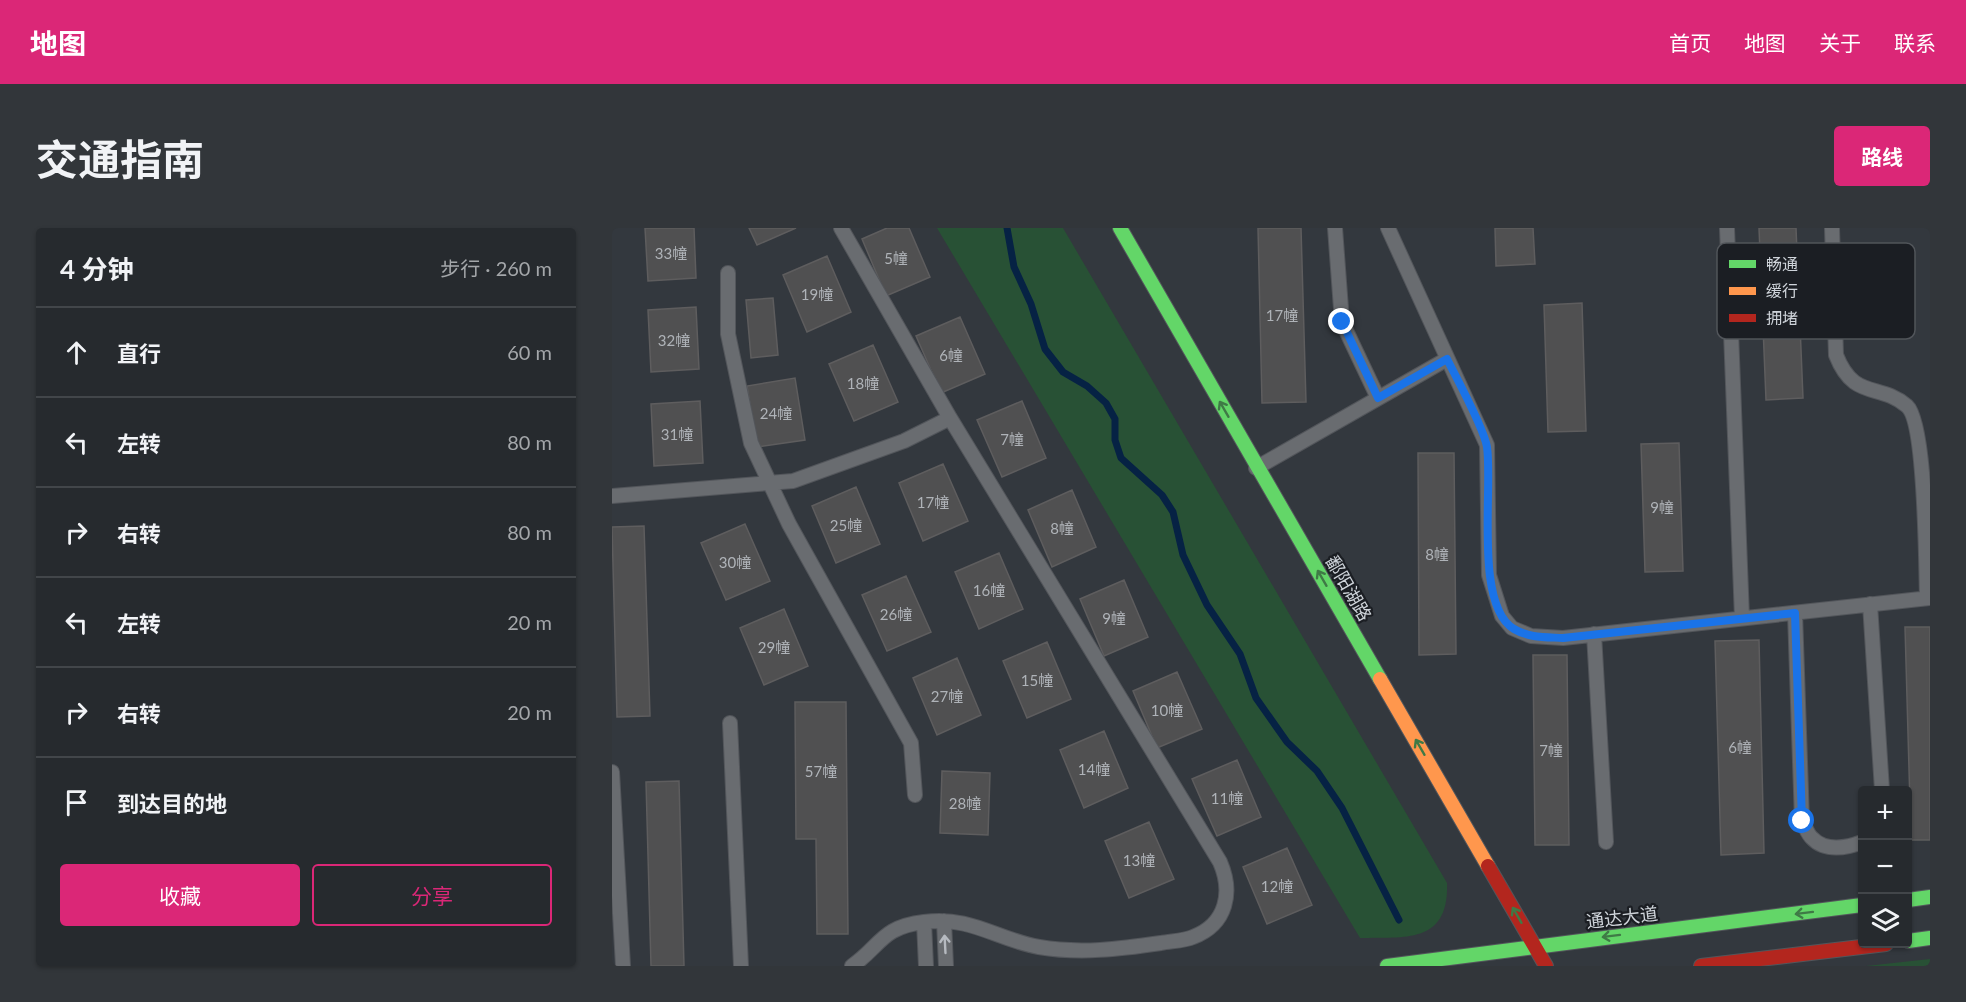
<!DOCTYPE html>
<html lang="zh">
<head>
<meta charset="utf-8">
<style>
	body { margin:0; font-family:Lato,"Noto Sans SC",sans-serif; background:#32363a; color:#f1f3f6 }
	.controls { position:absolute; right:18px; bottom:18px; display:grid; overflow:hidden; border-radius:6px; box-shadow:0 2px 4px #0004 }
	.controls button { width:54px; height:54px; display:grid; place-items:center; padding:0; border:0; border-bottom:2px solid #42464a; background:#262a2e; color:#f1f3f6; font:30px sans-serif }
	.stop { position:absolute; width:18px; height:18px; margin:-14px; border:4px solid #1a73e8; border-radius:50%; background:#fff }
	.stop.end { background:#1a73e8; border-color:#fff; box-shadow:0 2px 6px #0008 }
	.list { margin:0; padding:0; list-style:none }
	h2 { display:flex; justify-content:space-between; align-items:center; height:78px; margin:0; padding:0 24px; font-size:26px }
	h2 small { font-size:20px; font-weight:400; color:#a4a7aa }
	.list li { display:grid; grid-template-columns:39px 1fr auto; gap:18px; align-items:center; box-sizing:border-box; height:90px; padding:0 24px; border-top:2px solid #42464a }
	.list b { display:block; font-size:22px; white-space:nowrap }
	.list em { font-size:20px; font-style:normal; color:#a4a7aa }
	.actions { display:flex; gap:12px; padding:18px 24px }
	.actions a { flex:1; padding:14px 0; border:2px solid #db2777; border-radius:6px; text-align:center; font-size:21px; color:#db2777 }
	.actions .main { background:#db2777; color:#fff }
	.icon { flex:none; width:33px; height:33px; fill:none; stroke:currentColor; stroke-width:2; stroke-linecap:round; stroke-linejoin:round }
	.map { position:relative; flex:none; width:1318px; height:738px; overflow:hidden; border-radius:6px }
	header { display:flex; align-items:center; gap:36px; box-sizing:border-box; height:84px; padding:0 30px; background:#db2777; color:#fff }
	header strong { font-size:28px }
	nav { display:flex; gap:33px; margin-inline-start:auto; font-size:21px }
	.intro { display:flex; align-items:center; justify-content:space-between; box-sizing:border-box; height:144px; padding:0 36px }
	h1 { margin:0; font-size:42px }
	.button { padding:15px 27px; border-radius:6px; background:#db2777; color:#fff; font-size:21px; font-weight:700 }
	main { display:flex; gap:36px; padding:0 36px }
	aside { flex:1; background:#262a2e; border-radius:6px; box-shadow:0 2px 4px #0004 }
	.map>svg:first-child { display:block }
	.green { fill:#285135 }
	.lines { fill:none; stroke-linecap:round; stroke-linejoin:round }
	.stream { stroke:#062244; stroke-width:7 }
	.building { fill:#505051; stroke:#5e5d5e; stroke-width:1.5 }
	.lane-casing { stroke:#53565b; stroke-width:16 }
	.fast-casing { stroke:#53565b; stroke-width:16 }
	.slow-casing { stroke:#53565b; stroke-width:16 }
	.jam-casing { stroke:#53565b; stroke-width:16 }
	.lane { stroke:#696c70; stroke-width:14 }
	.fast { stroke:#63d668; stroke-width:14 }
	.slow { stroke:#ff974d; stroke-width:14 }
	.jam { stroke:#b3261e; stroke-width:14 }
	.oneway { stroke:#3f7a46 }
	.oneway2 { stroke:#b6bac0 }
	.route { stroke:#1a73e8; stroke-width:8 }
	.labels { text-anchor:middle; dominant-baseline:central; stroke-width:4.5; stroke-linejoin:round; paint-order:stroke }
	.number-label { font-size:15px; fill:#afb3b8 }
	.street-label { font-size:18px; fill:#cfd4da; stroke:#1b1e23 }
	.key { fill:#1b1e23; stroke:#51555a; stroke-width:1.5 }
	.key-label { font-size:16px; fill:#cfd4da }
</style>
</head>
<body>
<header>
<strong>地图</strong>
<nav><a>首页</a><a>地图</a><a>关于</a><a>联系</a></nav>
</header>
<div class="intro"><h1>交通指南</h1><a class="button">路线</a></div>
<main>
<aside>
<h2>4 分钟<small>步行 · 260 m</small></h2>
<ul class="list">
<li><svg class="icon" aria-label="ahead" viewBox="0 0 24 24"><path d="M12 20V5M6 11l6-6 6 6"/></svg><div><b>直行</b></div><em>60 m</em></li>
<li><svg class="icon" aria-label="left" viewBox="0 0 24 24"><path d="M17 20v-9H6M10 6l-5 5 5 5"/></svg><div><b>左转</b></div><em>80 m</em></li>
<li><svg class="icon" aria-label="right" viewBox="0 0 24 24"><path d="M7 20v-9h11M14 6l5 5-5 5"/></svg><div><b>右转</b></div><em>80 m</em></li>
<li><svg class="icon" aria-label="left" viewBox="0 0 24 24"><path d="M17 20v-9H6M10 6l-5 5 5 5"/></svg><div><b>左转</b></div><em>20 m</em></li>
<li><svg class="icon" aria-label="right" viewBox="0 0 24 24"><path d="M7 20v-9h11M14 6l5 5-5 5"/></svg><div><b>右转</b></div><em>20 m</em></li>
<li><svg class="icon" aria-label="arrive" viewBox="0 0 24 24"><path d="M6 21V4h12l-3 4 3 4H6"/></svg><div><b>到达目的地</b></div></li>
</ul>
<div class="actions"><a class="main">收藏</a><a>分享</a></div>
</aside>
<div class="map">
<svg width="1318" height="738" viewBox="0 0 1318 738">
	<rect width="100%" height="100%" fill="#33383e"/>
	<!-- green -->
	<path class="green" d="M325,0h126l384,655c2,61 -41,54 -87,55z
		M1318,731v7h-64z"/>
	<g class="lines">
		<!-- stream -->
		<path class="stream" d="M395,0l7,39 17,37 14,45 18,23 24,14 19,17 9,16v21l6,18 41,37 11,17 10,43 24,50 33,49 16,44 31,44 30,29 25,37 57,112"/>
	</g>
	<!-- building -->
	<path class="building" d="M33,0h49l2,50 -48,3z
		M137,0h47l-39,17z
		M275,0h22l21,49 -44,19 -24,-57z
		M646,0h43l5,174 -44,1z
		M883,0h38l2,36 -39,2z
		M1147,0h37l7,170 -37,2z
		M215,28l24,56 -44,20 -24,-57z
		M161,70l5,57 -27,3 -5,-58z
		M970,75l4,128 -38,1 -4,-127z
		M84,79l3,62 -48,3 -3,-62z
		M348,89l25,57 -44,19 -25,-57z
		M261,117l25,57 -44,19 -25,-57z
		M183,150l10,62 -48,7 -10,-61z
		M88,173l3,62 -49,3 -3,-62z
		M410,173l24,57 -44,19 -25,-57z
		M1067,215l4,128 -38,1 -4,-128z
		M806,225h36l2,201 -37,1z
		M331,236l25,57 -45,20 -24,-58z
		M244,259l24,57 -44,19 -24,-57z
		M460,262l24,57 -44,20 -24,-57z
		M133,296l25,57 -44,19 -25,-57z
		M32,298l6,190 -33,1 -5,-190z
		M387,325l24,56 -44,20 -24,-57z
		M294,348l25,56 -44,19 -25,-56z
		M512,352l24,57 -44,19 -24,-57z
		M172,381l24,57 -44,19 -24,-57z
		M1293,399h25v213h-19z
		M1147,412l5,213 -43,2 -6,-214z
		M435,414l24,57 -44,19 -24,-57z
		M921,427h34l2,190h-34z
		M345,430l24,57 -44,20 -24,-57z
		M565,444l25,57 -45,19 -24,-57z
		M183,474h51l2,232h-31l-1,-95h-20z
		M492,503l24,57 -44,20 -24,-58z
		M625,532l24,57 -44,19 -25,-57z
		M330,543l48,2 -2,62 -48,-2z
		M67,553l5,185h-33l-5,-184z
		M537,594l25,57 -45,19 -24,-57z
		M675,620l25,57 -45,19 -24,-57z"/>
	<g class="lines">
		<defs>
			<path id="lane" d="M229,0l109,190 270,444c13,30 7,62 -27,75 -9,4 -22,4 -32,6 -41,6 -81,11 -122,4 -44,-8 -67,-31 -115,-25 -43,5 -43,24 -72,44
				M723,0l7,94 36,76
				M776,0l99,217 2,130 13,41 10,12 19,8 32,2 367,-40
				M1115,0l15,390
				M1220,0l4,127c18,46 43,27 71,51 19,17 19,161 20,192
				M116,45v61l23,109 38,81 122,219 4,52
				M644,240l191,-109
				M0,268l181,-15 111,-40 46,-23
				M1258,376l12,186
				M1183,385l7,208c3,5 6,14 10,17 13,14 35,10 50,4
				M982,406l12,208
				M118,495l11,243
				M0,544l11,194
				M332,693l2,45
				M312,694l2,44"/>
			<path id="fast" d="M508,0l260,451
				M1296,672l22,-3
				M1296,713l22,-3
				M775,738l475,-61"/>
			<path id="slow" d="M768,451l108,187"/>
			<path id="jam" d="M876,638l58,100
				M1089,738l185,-22"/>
		</defs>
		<!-- lane casing -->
		<use href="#lane" class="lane-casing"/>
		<!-- fast casing -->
		<use href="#fast" class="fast-casing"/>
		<!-- slow casing -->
		<use href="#slow" class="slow-casing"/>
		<!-- jam casing -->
		<use href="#jam" class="jam-casing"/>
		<!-- lane -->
		<use href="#lane" class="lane"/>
		<!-- fast -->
		<use href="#fast" class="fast"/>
		<!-- slow -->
		<use href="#slow" class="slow"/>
		<!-- jam -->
		<use href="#jam" class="jam"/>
	</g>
	<!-- one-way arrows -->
	<defs><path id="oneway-shaft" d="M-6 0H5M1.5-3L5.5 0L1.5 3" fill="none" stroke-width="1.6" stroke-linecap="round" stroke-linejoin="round" transform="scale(1.5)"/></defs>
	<g class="oneway">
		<use href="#oneway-shaft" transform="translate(612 181) rotate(-120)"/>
		<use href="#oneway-shaft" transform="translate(710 350) rotate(-120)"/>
		<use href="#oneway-shaft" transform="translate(808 519) rotate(-120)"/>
		<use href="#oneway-shaft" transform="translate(1192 685) rotate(173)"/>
		<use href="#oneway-shaft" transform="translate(905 687) rotate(-120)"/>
		<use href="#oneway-shaft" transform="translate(999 708) rotate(173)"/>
	</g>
	<use class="oneway2" href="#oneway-shaft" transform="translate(333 716) rotate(-93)"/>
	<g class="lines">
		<!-- route -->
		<path class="route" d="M730,94l36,76 69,-39c10,20 37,69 40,88 6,41 -13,158 27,182 15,9 31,8 49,9l232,-25 7,208"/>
	</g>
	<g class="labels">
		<!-- number labels -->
		<g class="number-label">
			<text x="59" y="25">33幢</text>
			<text x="284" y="30">5幢</text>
			<text x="205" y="66">19幢</text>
			<text x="670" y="87">17幢</text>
			<text x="62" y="112">32幢</text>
			<text x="339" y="127">6幢</text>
			<text x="251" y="155">18幢</text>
			<text x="164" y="185">24幢</text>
			<text x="65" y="206">31幢</text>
			<text x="400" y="211">7幢</text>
			<text x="321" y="274">17幢</text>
			<text x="1050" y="279">9幢</text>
			<text x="234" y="297">25幢</text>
			<text x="450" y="300">8幢</text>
			<text x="825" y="326">8幢</text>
			<text x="123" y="334">30幢</text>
			<text x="377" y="362">16幢</text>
			<text x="284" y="386">26幢</text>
			<text x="502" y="390">9幢</text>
			<text x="162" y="419">29幢</text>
			<text x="425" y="452">15幢</text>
			<text x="335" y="468">27幢</text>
			<text x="555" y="482">10幢</text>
			<text x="1128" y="519">6幢</text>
			<text x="939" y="522">7幢</text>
			<text x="482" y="541">14幢</text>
			<text x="209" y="543">57幢</text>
			<text x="615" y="570">11幢</text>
			<text x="353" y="575">28幢</text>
			<text x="527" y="632">13幢</text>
			<text x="665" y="658">12幢</text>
		</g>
		<!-- street labels -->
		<g class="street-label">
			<text transform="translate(737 360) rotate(60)">鄱阳湖路</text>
			<text transform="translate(1010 689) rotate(-7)">通达大道</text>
		</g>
	</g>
	<!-- legend -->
	<rect x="1105" y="15" width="198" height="96" rx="9" class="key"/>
	<rect x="1117" y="32" width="27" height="8" fill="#63d668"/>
	<rect x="1117" y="59" width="27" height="8" fill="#ff974d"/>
	<rect x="1117" y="86" width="27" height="8" fill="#b3261e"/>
	<g class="key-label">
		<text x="1154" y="42">畅通</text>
		<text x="1154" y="69">缓行</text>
		<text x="1154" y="96">拥堵</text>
	</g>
</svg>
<div class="controls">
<button>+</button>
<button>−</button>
<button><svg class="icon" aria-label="layers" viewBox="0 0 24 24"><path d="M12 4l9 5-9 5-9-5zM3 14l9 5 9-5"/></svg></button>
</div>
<div class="stop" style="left:1190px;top:593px"></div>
<div class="stop end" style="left:730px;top:94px"></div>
</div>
</main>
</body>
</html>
